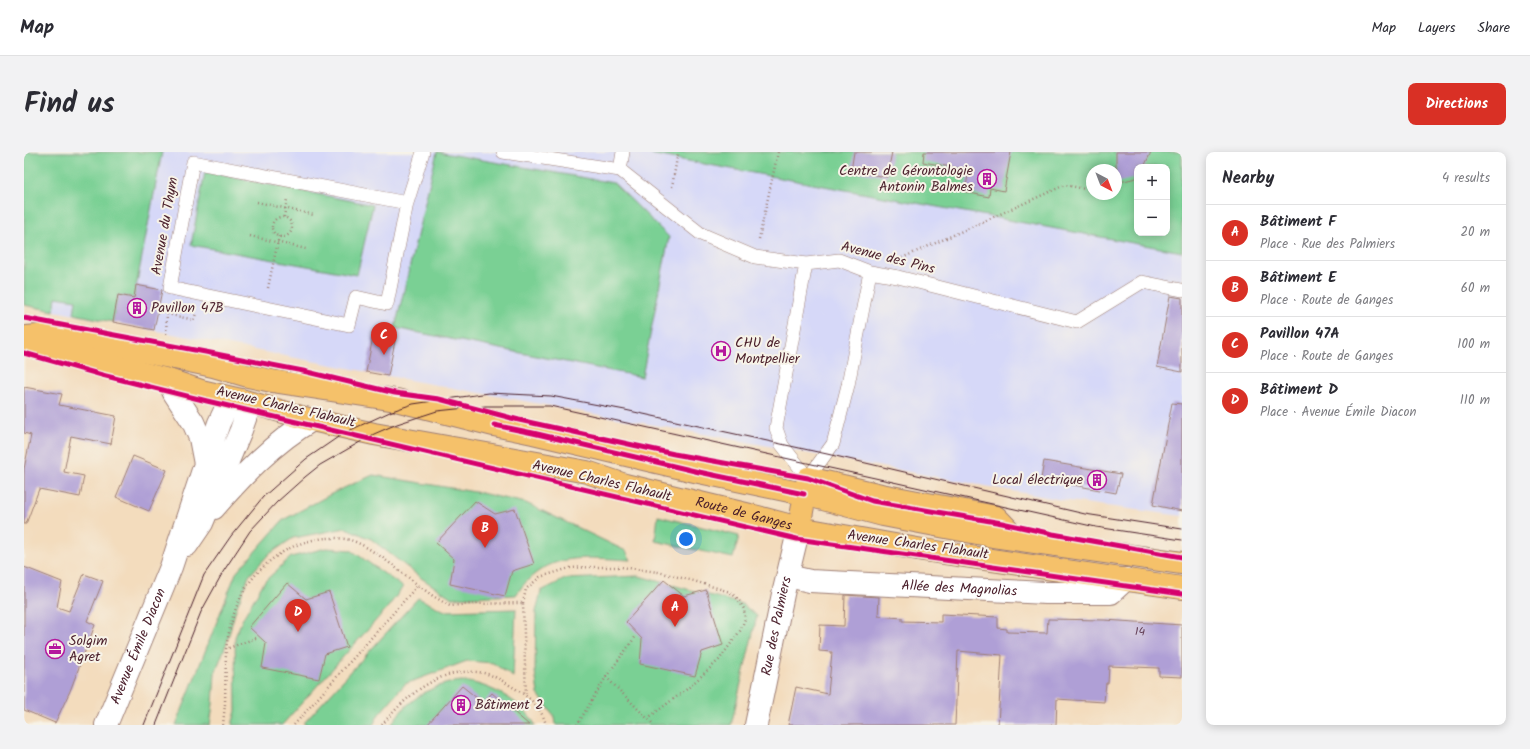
<!DOCTYPE html>
<html lang="en">
<head>
<meta charset="utf-8">
<style>
	body { margin:0; font-family:Kalam,sans-serif; background:#f2f2f3; color:#2b2b33 }
	.controls { position:absolute; right:12px; top:12px; display:grid; overflow:hidden; border-radius:8px; box-shadow:0 2px 10px #0003 }
	.controls button { width:36px; height:36px; display:grid; place-items:center; padding:0; border:0; border-bottom:1px solid #e1e1e2; background:#fff; color:#2b2b33; font:20px sans-serif }
	.compass { position:absolute; left:1062px; top:12px; width:36px; height:36px; border-radius:50%; background:#fff; box-shadow:0 2px 10px #0003; rotate:138deg }
	.you { position:absolute; left:662px; top:387px; width:14px; height:14px; margin:-10px; border:3px solid #fff; border-radius:50%; background:#1a73e8; box-shadow:0 0 0 6px #1a73e833 }
	.badge { display:grid; place-items:center; width:26px; height:26px; border-radius:50%; background:#d93025; color:#fff; font-size:13px; font-weight:700 }
	.pin { position:absolute; translate:-50% -33px; filter:drop-shadow(0 1px 2px #0008) }
	.pin::after { content:''; position:absolute; top:21px; width:14px; height:12px; background:inherit; clip-path:polygon(0 0,100% 0,50% 100%) }
	.list { margin:0; padding:0; list-style:none }
	h2 { display:flex; justify-content:space-between; align-items:center; height:52px; margin:0; padding:0 16px; font-size:17px }
	h2 small { font-size:13px; font-weight:400; color:#7c7c81 }
	.list li { display:grid; grid-template-columns:26px 1fr auto; gap:12px; align-items:center; box-sizing:border-box; height:56px; padding:0 16px; border-top:1px solid #e1e1e2 }
	.list b { display:block; font-size:15px; white-space:nowrap }
	.list p { margin:0; font-size:13px; white-space:nowrap; color:#7c7c81 }
	.list em { font-size:13px; font-style:normal; color:#7c7c81 }
	.map { position:relative; flex:none; width:1158px; height:573px; overflow:hidden; border-radius:8px }
	header { display:flex; align-items:center; gap:24px; box-sizing:border-box; height:56px; padding:0 20px; background:#fff; border-bottom:1px solid #e1e1e2 }
	header strong { font-size:19px }
	nav { display:flex; gap:22px; margin-inline-start:auto; font-size:14px }
	.intro { display:flex; align-items:center; justify-content:space-between; box-sizing:border-box; height:96px; padding:0 24px }
	h1 { margin:0; font-size:28px }
	.button { padding:10px 18px; border-radius:8px; background:#d93025; color:#fff; font-size:14px; font-weight:700 }
	main { display:flex; gap:24px; padding:0 24px }
	aside { flex:1; background:#fff; border-radius:8px; box-shadow:0 2px 10px #0003 }
	.map>svg:first-child { display:block }
	.built { fill:#d6d8f8; fill-rule:evenodd }
	.green { fill:#7ad094; stroke:#627860; fill-rule:evenodd }
	.building { fill:#af9fd6 }
	.lines { fill:none; stroke-linecap:round; stroke-linejoin:round }
	.lane-casing { stroke:#9e7e74; stroke-width:14 }
	.street-casing { stroke:#9e7e74; stroke-width:24 }
	.primary-casing { stroke:#9e7e74; stroke-width:24 }
	.path { stroke:#9e7e74; stroke-width:2.5; stroke-dasharray:1 3; stroke-linecap:butt }
	.lane { stroke:#fff; stroke-width:13 }
	.street { stroke:#fff; stroke-width:22 }
	.primary { stroke:#f5c16b; stroke-width:22 }
	.tram { stroke:#4a1f2b; stroke-width:1 }
	.cycleway-casing { stroke:#f7f3e8; stroke-width:8 }
	.cycleway { stroke:#d6006c; stroke-width:5 }
	.labels { text-anchor:middle; dominant-baseline:central; stroke-width:4; stroke-linejoin:round; paint-order:stroke }
	.number-label { font-size:12px; fill:#633f56 }
	.poi-label { font-size:14px; fill:#4a1f2b; stroke:#f7f3e8; text-anchor:start }
	.street-label { font-size:14px; fill:#4a1f2b; stroke:#f7f3e8 }
</style>
</head>
<body>
<header>
<strong>Map</strong>
<nav><a>Map</a><a>Layers</a><a>Share</a></nav>
</header>
<div class="intro"><h1>Find us</h1><a class="button">Directions</a></div>
<main>
<div class="map">
<svg width="1158" height="573" viewBox="0 0 1158 573">
	<rect width="100%" height="100%" fill="#f7f3e8"/>
	<filter id="ink" filterUnits="userSpaceOnUse"><feTurbulence type="fractalNoise" baseFrequency=".025" numOctaves="2"/><feDisplacementMap in="SourceGraphic" scale="8" xChannelSelector="R" yChannelSelector="G"/><feConvolveMatrix kernelMatrix="1 2 1 2 8 2 1 2 1" color-interpolation-filters="sRGB"/></filter>
	<filter id="wash" filterUnits="userSpaceOnUse"><feTurbulence type="fractalNoise" baseFrequency=".012" numOctaves="4" result="noise"/><feDisplacementMap in="SourceGraphic" scale="16" xChannelSelector="R" yChannelSelector="G"/><feGaussianBlur stdDeviation="0.9" result="paint"/><feColorMatrix in="noise" values="0 0 0 0 0 0 0 0 0 0 0 0 0 0 0 0 0 1.4 0 .05"/><feComposite in="paint" operator="in"/></filter>
	<g filter="url(#wash)">
		<rect width="100%" height="100%" fill="#f3dcbd"/>
		<!-- built -->
		<path class="built" d="M0,0h1158v364l-120,-16 -658,-121 -380,-74zM1113,15h30v66h-30zM1068,18h24v24h-24z"/>
		<!-- green -->
		<path class="green" d="M0,0h138l-28,146 -16,-3 -5,27 -39,-8 2,-14 -20,-3 -2,14 -30,-6z
			M413,0l177,31 55,54 -27,140 -247,-49z
			M627,0h531v100l-532,-98zM1113,15h30v66h-30zM1068,18h24v24h-24z
			M181,20l168,33 -16,70 -166,-30z
			M349,323l108,18 45,10 100,48 5,9c-47,-2 -85,-10 -115,35l-64,3 -31,-20 -50,-39 -25,-11 -53,10 -25,17 -19,21 -13,33 -9,33 -12,31 -2,31 -3,21h-34l60,-152 47,-53 52,-28z
			M634,364l81,20 -6,22 -78,-17z
			M302,396l25,2 52,37 -15,20 -106,118h-50l4,-14 -1,-74 8,-19 21,-36 27,-25z
			M615,424l103,28 15,12 -26,109h-175l-1,-8 -17,-23 -3,-23 1,-59 5,-21 24,-12z
			M394,446l27,13 71,-2 -3,68 -20,-14 -26,-2 -62,23 -26,30 -6,11h-68l-1,-2z
			M438,529c24,2 63,21 73,44h-144c15,-25 43,-42 71,-44z"/>
		<g id="blocks">
			<!-- building -->
			<path class="building" d="M830,0h38l-5,25 -36,-6z
				M900,0h87l-7,39 -14,-3 -1,9 -24,-5 4,-22 -46,-8z
				M1092,0h35l-7,15h-7v10l-1,1 -20,5z
				M112,133l26,5 -8,40 -41,-8 5,-27 16,3z
				M1146,144l12,2v74l-25,-5z
				M350,180l22,4 -8,40 -22,-4z
				M0,235l38,7 -3,11 57,11 -5,28 -40,-8 -7,36 20,4 -4,21 -41,-8 -13,35h-2v-55l7,-34 -7,-2z
				M1148,251l10,1v107l-29,-6z
				M109,304l34,14 -18,41 -33,-14z
				M1020,309l77,13 -5,19 -75,-14z
				M451,349l20,13 20,-5 19,55 -22,7 -7,25 -55,-12 4,-25 -18,-16z
				M0,415l38,15 -5,25 12,4 15,-37 19,7 -16,40 8,4 -25,66 -15,32 -31,-13z
				M640,428l20,16 22,-6 17,55 -21,7 -7,24 -55,-12 2,-25 -16,-17z
				M263,431l19,16 23,-7 18,55 -22,7 -6,25 -57,-11 4,-25 -17,-16z
				M821,443l34,2 -1,19 24,2v3l39,1v-8l57,3v11l9,1v3l40,1 1,-14 56,1 78,5v52l-23,-1v-8l-50,-2 -1,17h-2l-2,19 -47,-3 -1,26h-58l4,-70 -44,-4 -3,74h-167l8,-38 32,7 4,-42 -13,-1 1,-26 24,1z
				M438,534l21,17 9,-10 37,32h-102z"/>
		</g>
	</g>
	<g filter="url(#ink)">
		<use href="#blocks" fill-opacity="0" stroke="#9e7e74" stroke-width="1"/>
		<g class="lines">
			<defs>
				<path id="lane" d="M479,0l117,18 81,64 54,23 51,7 33,-4 31,12 28,5 179,45 65,-40 40,8
					M596,18l3,-18
					M383,51l-214,-41 -23,126 179,37 7,-28 31,7 20,-101 16,-51
					M782,112l-30,164 6,17 26,33 25,-34 15,-59 22,-113"/>
				<g id="street">
					<path d="M190,356c28,-32 60,-66 98,-88"/>
					<path d="M163,393l15,-22 39,-93 7,-20 -7,-10 -14,6 -8,17 -14,40"/>
					<path id="s1" d="M764,424l22,5 236,12h65l15,-14"/>
					<path id="s2" d="M82,573l65,-158 34,-103 -5,-26 -7,-16 -19,-29 -6,-13"/>
					<path id="s3" d="M732,573l27,-131 16,-66"/>
				</g>
				<g id="primary">
					<path d="M3,185l33,-3 153,32 35,10 24,5 124,19 98,25 39,8 166,39 105,22 79,21 110,21 189,27"/>
					<path id="s4" d="M0,186l36,14 108,28 33,11 40,9 71,20 62,14 213,38 38,13 129,31 45,12 124,22 259,38"/>
					<path d="M775,376l9,-50 73,17 115,22 21,22"/>
				</g>
			</defs>
			<!-- lane casing -->
			<use href="#lane" class="lane-casing"/>
			<!-- street casing -->
			<use href="#street" class="street-casing"/>
			<!-- primary casing -->
			<use href="#primary" class="primary-casing"/>
			<!-- path -->
			<path class="path" d="M648,35l6,-35
				M233,50l57,13
				M260,65l3,-18
				M248 75a10 10 0 1 1 20 0a10 10 0 1 1-20 0Z
				M226,84l56,13
				M735,87l19,-87
				M878,106l163,-73 20,4
				M244,136l11,-52
				M142,182l1,-20 27,6 2,-7
				M499,451l3,-14 14,-12 30,-9 21,-1h30l37,5 36,9 36,11 8,7 6,10 1,10 -5,12 -21,29 -32,29 -39,29
				M232,486l-30,11c3,-21 9,-45 21,-63 22,-33 63,-55 103,-46 19,5 51,32 68,45
				M582,525l30,-41
				M199,573l2,-21 1,-55
				M270,573l124,-140 15,11 17,10 20,-2 53,-1 3,93
				M358,573c23,-28 56,-57 95,-53 15,1 27,10 39,17 14,9 26,19 30,36
				M553,573l29,-48 48,48"/>
			<!-- lane -->
			<use href="#lane" class="lane"/>
			<!-- street -->
			<use href="#street" class="street"/>
			<!-- primary -->
			<use href="#primary" class="primary"/>
			<!-- tram -->
			<path class="tram" d="M120,573l60,-150 27,-39 32,-39 43,-38 38,-26 48,-22 21,-7 76,-11 62,3 74,14 202,44 258,60 97,15
				M132,573l45,-113 22,-40 27,-41 27,-29 28,-25 15,-12 54,-31 23,-10 40,-13 48,-5h65l546,121 86,13"/>
			<defs>
				<path id="cycleway" d="M0,166l192,36 87,17 92,22 44,6 80,21 155,34 134,24 64,23 130,22 51,11 129,23
					M0,201l78,22 105,26 590,138 385,55
					M470,273l39,8 166,39 105,22"/>
			</defs>
			<!-- cycleway casing -->
			<use href="#cycleway" class="cycleway-casing"/>
			<!-- cycleway -->
			<use href="#cycleway" class="cycleway"/>
		</g>
	</g>
	<!-- icons -->
	<defs>
		<symbol id="building-ring" viewBox="-11 -11 22 22"><circle r="9.5" fill="#f7f3e8" stroke="#b5179e" stroke-width="1.5"/><path d="M-4-6H4V6H1V3H-1V6H-4ZM-2.5-4.3h1.7v1.8h-1.7ZM.8-4.3h1.7v1.8H.8ZM-2.5-1h1.7V.8h-1.7ZM.8-1h1.7V.8H.8Z" fill="#b5179e"/></symbol>
		<symbol id="hospital-ring" viewBox="-11 -11 22 22"><circle r="9.5" fill="#f7f3e8" stroke="#b5179e" stroke-width="1.5"/><path d="M-5-5h3v3.5h4V-5h3V5h-3V1.5h-4V5h-3Z" fill="#b5179e"/></symbol>
		<symbol id="office-ring" viewBox="-11 -11 22 22"><circle r="9.5" fill="#f7f3e8" stroke="#b5179e" stroke-width="1.5"/><path d="M-6-3h4V-5.5h4V-3h4V5H-6ZM-1-4.5V-3h2v-1.5ZM-6 0V1H6V0Z" fill="#b5179e"/></symbol>
	</defs>
	<g fill-rule="evenodd">
		<use href="#building-ring" x="952" y="16" width="22" height="22"/>
		<use href="#building-ring" x="102" y="145" width="22" height="22"/>
		<use href="#hospital-ring" x="686" y="188" width="22" height="22"/>
		<use href="#building-ring" x="1062" y="317" width="22" height="22"/>
		<use href="#office-ring" x="20" y="486" width="22" height="22"/>
		<use href="#building-ring" x="426" y="542" width="22" height="22"/>
	</g>
	<g class="labels">
		<!-- number labels -->
		<g class="number-label">
			<text x="1116" y="479">14</text>
		</g>
		<!-- poi labels -->
		<g class="poi-label">
			<text x="949" y="19" text-anchor="end">Centre de Gérontologie<tspan x="949" dy="16">Antonin Balmes</tspan></text>
			<text x="127" y="156">Pavillon 47B</text>
			<text x="711" y="191">CHU de<tspan x="711" dy="16">Montpellier</tspan></text>
			<text x="1059" y="328" text-anchor="end">Local électrique</text>
			<text x="45" y="489">Solgim<tspan x="45" dy="16">Agret</tspan></text>
			<text x="451" y="553">Bâtiment 2</text>
		</g>
		<!-- street labels -->
		<g class="street-label">
			<text transform="translate(141 74) rotate(-80)">Avenue du Thym</text>
			<text transform="translate(864 106) rotate(14)">Avenue des Pins</text>
			<text transform="translate(262 255) rotate(13)">Avenue Charles Flahault</text>
			<text transform="translate(578 329) rotate(13)">Avenue Charles Flahault</text>
			<text stroke="none"><textPath href="#s4" startOffset="742">Route de Ganges</textPath></text>
			<text transform="translate(894 393) rotate(8)">Avenue Charles Flahault</text>
			<text stroke="none"><textPath href="#s1" startOffset="172">Allée des Magnolias</textPath></text>
			<text stroke="none"><textPath href="#s3" startOffset="101">Rue des Palmiers</textPath></text>
			<text stroke="none"><textPath href="#s2" startOffset="85">Avenue Émile Diacon</textPath></text>
		</g>
	</g>
</svg>
<div class="controls">
<button>+</button>
<button>−</button>
</div>
<svg class="compass" viewBox="-18 -18 36 36"><path d="M0-13l5 13h-10z" fill="#e53935"/><path d="M0 13l5-13h-10z" fill="#7c7c81"/></svg>
<div class="you"></div>
<div class="pin badge" style="left:651px;top:475px">A</div>
<div class="pin badge" style="left:461px;top:396px">B</div>
<div class="pin badge" style="left:360px;top:203px">C</div>
<div class="pin badge" style="left:274px;top:480px">D</div>
</div>
<aside>
<h2>Nearby<small>4 results</small></h2>
<ul class="list">
<li><span class="badge">A</span><div><b>Bâtiment F</b><p>Place · Rue des Palmiers</p></div><em>20 m</em></li>
<li><span class="badge">B</span><div><b>Bâtiment E</b><p>Place · Route de Ganges</p></div><em>60 m</em></li>
<li><span class="badge">C</span><div><b>Pavillon 47A</b><p>Place · Route de Ganges</p></div><em>100 m</em></li>
<li><span class="badge">D</span><div><b>Bâtiment D</b><p>Place · Avenue Émile Diacon</p></div><em>110 m</em></li>
</ul>
</aside>
</main>
</body>
</html>
